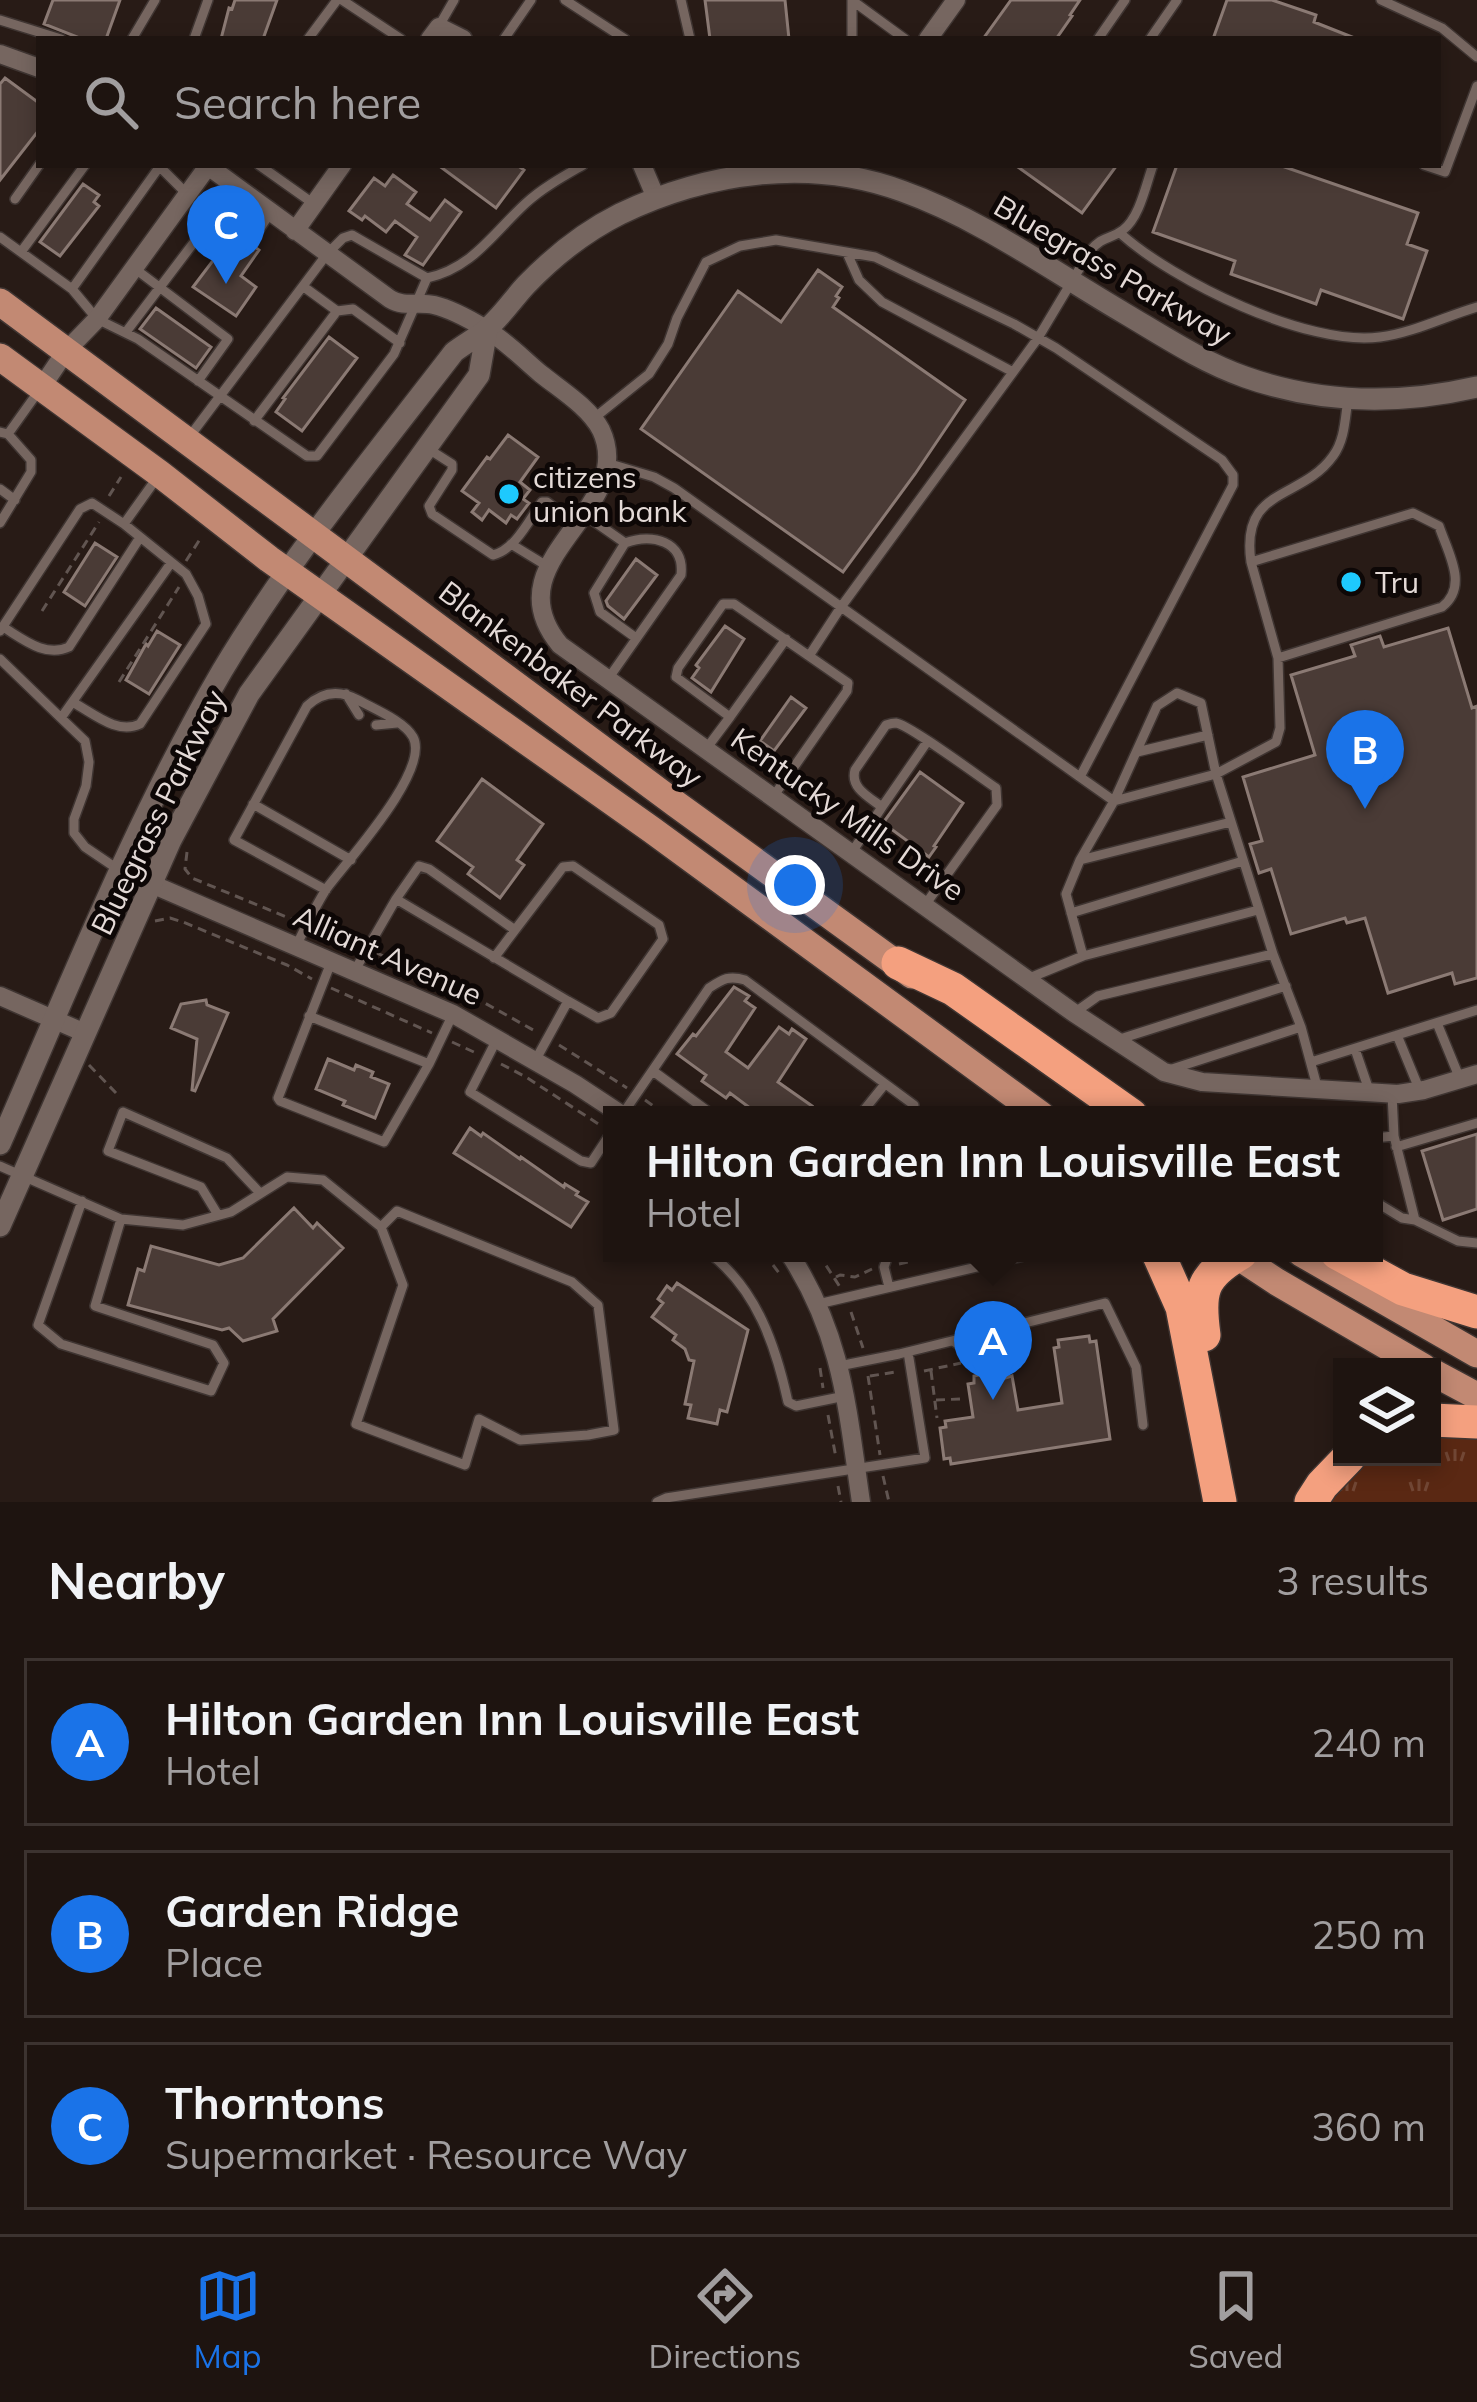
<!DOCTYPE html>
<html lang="en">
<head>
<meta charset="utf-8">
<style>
	body { margin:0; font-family:Mulish,sans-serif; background:#2b211e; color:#f1f3f6 }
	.controls { position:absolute; right:36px; bottom:36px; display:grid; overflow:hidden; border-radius:0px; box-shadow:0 6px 18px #0003 }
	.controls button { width:108px; height:108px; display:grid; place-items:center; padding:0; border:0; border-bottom:3px solid #3c3330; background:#1e1410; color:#f1f3f6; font:60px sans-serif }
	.you { position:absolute; left:795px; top:885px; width:42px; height:42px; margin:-30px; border:9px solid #fff; border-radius:50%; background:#1a73e8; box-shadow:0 0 0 18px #1a73e833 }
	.badge { display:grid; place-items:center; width:78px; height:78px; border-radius:50%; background:#1a73e8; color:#fff; font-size:39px; font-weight:700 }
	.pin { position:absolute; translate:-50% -99px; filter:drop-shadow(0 3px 6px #0008) }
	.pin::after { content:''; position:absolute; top:63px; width:42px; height:36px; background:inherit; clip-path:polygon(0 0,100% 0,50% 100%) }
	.popup { position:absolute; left:603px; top:1106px; width:780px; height:156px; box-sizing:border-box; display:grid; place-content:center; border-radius:0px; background:#1e1410; filter:drop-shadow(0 3px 9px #0005); font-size:39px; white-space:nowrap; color:#a19e9f }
	.popup b { font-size:45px; color:#f1f3f6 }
	.popup::after { content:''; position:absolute; left:50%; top:100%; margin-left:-24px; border:24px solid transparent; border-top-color:#1e1410 }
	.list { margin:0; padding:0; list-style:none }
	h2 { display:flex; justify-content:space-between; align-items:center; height:156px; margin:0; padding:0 48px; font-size:51px }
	h2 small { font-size:39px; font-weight:400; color:#a19e9f }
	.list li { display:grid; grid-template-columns:78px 1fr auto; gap:36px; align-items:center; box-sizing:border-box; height:168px; margin:0 24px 24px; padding:0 24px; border:3px solid #3c3330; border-radius:0px }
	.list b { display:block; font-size:45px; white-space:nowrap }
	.list p { margin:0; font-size:39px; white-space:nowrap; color:#a19e9f }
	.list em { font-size:39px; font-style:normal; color:#a19e9f }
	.icon { flex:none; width:66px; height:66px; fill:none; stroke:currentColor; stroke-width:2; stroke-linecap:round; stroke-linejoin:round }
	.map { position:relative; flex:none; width:1477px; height:1502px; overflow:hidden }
	.search { position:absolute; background:#1e1410; box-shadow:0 6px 18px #0003; left:36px; right:36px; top:36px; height:132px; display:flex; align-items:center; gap:30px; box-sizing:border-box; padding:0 42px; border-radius:0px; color:#a19e9f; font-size:45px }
	.sheet { height:732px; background:#1e1410 }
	nav { display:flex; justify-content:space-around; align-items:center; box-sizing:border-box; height:168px; border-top:3px solid #3c3330; background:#1e1410; font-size:33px; color:#a19e9f }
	nav a { display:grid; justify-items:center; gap:6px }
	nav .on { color:#1a73e8 }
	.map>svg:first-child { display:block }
	.grass { fill:url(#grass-tufts) }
	.building { fill:#4a3b36; stroke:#8b7a74; stroke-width:3 }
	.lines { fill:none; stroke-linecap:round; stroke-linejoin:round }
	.service-casing { stroke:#3f3532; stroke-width:12 }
	.minor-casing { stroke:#3f3532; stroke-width:21 }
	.tertiary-casing { stroke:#3f3532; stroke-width:24 }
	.primary-casing { stroke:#3f3532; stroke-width:30 }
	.motorway-casing { stroke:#3f3532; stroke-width:36 }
	.path { stroke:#615551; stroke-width:3; stroke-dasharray:9 6; stroke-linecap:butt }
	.service { stroke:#766660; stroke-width:9 }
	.minor { stroke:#766660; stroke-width:18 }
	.tertiary { stroke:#766660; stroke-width:21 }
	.primary { stroke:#c28973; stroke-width:27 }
	.motorway { stroke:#f4a07f; stroke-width:33 }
	.poi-dot { fill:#1ec9fd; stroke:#0d0706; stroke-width:4.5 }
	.labels { text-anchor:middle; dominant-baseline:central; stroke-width:10; stroke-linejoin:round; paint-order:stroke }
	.street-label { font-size:30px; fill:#e4dad7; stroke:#0d0706 }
	.poi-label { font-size:30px; fill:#e4dad7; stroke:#0d0706; text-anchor:start }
</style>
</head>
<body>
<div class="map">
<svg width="1477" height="1502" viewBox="0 0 1477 1502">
	<defs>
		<pattern id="grass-tufts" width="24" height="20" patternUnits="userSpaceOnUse" patternTransform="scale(3)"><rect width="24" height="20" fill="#5a2813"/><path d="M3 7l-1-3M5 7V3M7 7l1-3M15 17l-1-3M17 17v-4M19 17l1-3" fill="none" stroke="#724735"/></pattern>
	</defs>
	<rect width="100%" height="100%" fill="#281b16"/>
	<!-- grass -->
	<path class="grass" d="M1432,1431l45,1v70h-156l29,-34 15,-11h67z"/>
	<!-- building -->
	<path class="building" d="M53,0h67l-14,39h-24l-38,-15z
		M235,0h42l-14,39h-42l8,-31 3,1z
		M705,0h80l4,39h-79z
		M1011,0h69l-10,15 2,1 -16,23h-73z
		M1227,0h45l44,15 -2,7 43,17h-144z
		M5,78l34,25v27l-39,50v-96z
		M438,165h79l7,5 -28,38z
		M1015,165h102l-35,48z
		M1177,165h102l139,48 -11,31 20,7 -24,68 -82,-29 -5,14 -85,-30 4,-13 -82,-29z
		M393,175l23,17 -9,12 23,16 15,-20 16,12 -38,53 -18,-10 12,-18 -22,-16 -9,11 -21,-16 -3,4 -13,-9 25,-33 11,8z
		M83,184l16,11 -5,7 5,4 -39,50 -20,-14z
		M223,224l36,26 -18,26 15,11 -20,29 -43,-29 31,-41 -11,-8z
		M818,270l24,17 -6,9 3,2 -6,9 132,93 -50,74 -72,98 -202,-143 97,-138 43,31z
		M156,308l55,39 -15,21 -56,-39z
		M329,337l28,21 -55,73 -26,-19 9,-13 -2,-1z
		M508,435l30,22 -18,25 10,8 -7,9 6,4 -12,16 -6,-4 -5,8 -17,-13 -7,10 -10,-8 7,-9 -17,-12 25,-34 3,2z
		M95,543l22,14 -32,49 -21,-14z
		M636,559l21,16 -33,44 -16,-13 -2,-5z
		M725,626l19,13 -33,53 -19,-14 7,-10 -3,-3z
		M1448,628l24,80 5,-2v272l-22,6 -3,-11 -64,20 -23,-75 -18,5 -2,-5 -54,16 -20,-65 -12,4 -9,-29 12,-3 -19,-64 72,-22 -24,-80 64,-19 -4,-11 29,-9 4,11z
		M157,631l23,14 -31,49 -23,-14 20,-36 2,2z
		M791,697l15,11 -32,43 -14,-10z
		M920,772l43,31 -29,43 2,1 -7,10 -46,-34z
		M482,779l61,45 -26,36 7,5 -24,33 -32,-24 5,-7 -36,-26z
		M734,987l15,9 -4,5 10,7 -29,44 22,16 31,-41 10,7 3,-5 14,10 -28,43 34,24 -6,9h-40l-10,-7 -2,3 -24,-18 -4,5 -24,-17 4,-6 -29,-21 16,-20 3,2z
		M206,1000l1,5 21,8 -33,78 -3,-1 5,-51 -26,-11 10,-24z
		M328,1059l26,11 2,-5 17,7 -2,5 18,7 -14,34 -32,-13 2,-4 -29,-12z
		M470,1128l11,8 2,-3 37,26 1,-2 43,30 1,-3 13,8 -2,3 12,7 -17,25 -117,-74z
		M1477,1134v75l-34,11 -21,-69z
		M294,1208l19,20 4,-5 26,25 -70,71 4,12 -34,10 -14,-13 -7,2 -94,-25 10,-36 6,2 7,-25 68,19 24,-7z
		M677,1283l71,47 -21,82 -7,-2 -3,14 -29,-6 3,-13 -6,-1 9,-43 -5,-1 -4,-11 -12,-9 3,-5 -24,-18 11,-14 -5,-4 9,-13 5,4z
		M1089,1336l1,6 6,-1 14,98 -159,25 -1,-6 -6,1 -4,-31 6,-1 -1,-6 28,-4 -5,-33 6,-1v-7l5,-1 -1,-10 7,-7 -6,-11 10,-1 -2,9 9,6 2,11 6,-1 1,7 7,-2 6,34 44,-7 -8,-55 5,-1 -1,-7z"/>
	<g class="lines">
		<defs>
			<path id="service" d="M342,0l59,39
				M565,0l60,39
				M681,0l9,39
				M852,0v39
				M1381,0l61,28 35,29
				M853,1l52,38
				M0,20l61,19
				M439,26l15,-26
				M132,39l23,-39
				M194,39l14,-39
				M308,39l29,-39
				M504,39l27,-39
				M1098,39l27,-39
				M1150,39l27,-39
				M158,165l30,30
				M259,165l55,39
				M1424,165l21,7 32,-86
				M15,199l24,-34
				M1120,233c53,48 188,114 260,104 33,-4 66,-21 97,-30
				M0,237l72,52 25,30 41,20 169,117h10l77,-102 33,-76
				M21,252l64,-87
				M847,253l12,27 23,22 131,70
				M134,268l94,71 -30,42
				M304,287l33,24
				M72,289l88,-123
				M126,332l97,-128 36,26 11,-17
				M593,419l56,-45 19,-30 9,-26 29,-56 34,-16 36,-6 99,17 139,67 42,24 166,112 11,15v10l-153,292 -406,-289 -20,-11 -47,-14
				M254,421l83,-110 16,-2 47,34
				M0,432l8,2 23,26v12l-31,51
				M8,434l30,-42
				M190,436l137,-182 16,-16 9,-3 75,43c46,-10 66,-45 99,-75 16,-15 38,-27 57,-38
				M427,448l25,16v6l-23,36 3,8 61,41c22,-5 36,-35 49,-53h5l29,22
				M0,489l15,11
				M585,515l40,28
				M511,544l36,22
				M1251,562l27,96 164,-51c27,-21 6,-54 -3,-81l-26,-13 -162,49c-11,-76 50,-61 82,-106 12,-16 12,-38 15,-57
				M3,627c20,12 42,31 66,20l70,-108
				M0,631l80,-122 12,-6 32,21 35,-49
				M0,659l61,59 110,-155
				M608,679l73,-104c4,-34 -29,-42 -56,-32l-31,50 6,19 36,26
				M346,694l13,21
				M74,703c19,10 43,32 66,21l66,-100 -8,-28 -12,-22 -62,-50
				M730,717l56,-78
				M61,718l24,23 4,21 -3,24 -12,33v14l11,14 34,23
				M376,725l21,-2
				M706,749l24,-32 -54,-40 2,-9 45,-64h11l75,52
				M1137,752l71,-17
				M1080,777l34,24 43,-95 20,-13 24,10 15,71 57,180 28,73 17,63
				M773,797l74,-106 1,-8 -39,-27 32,-49 197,-269 52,-87c13,-16 20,-11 33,-21 17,-13 23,-46 30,-65
				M253,804l98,56
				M852,852l30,-45
				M1080,860l151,-38
				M925,905l72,-100 -1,-17c-15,-10 -88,-64 -100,-65 -3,0 -7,1 -10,2l-31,45c-5,18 14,27 27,37l45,-65
				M1071,913l172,-52
				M296,946c10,-19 19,-40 31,-58 20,-27 104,-118 86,-151 -9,-16 -39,-28 -55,-37 -18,-10 -35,-9 -51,6l-73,134 92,50
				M1083,956l175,-46
				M494,958l21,-28
				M332,960l-54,138 2,3 104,41 45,-78 23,-48
				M355,970l41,-71
				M1027,979l56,-23 -17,-62 14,-34 34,-59 102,-27 60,-32 4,-14 -2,-70
				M1074,1013l24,-17 175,-42
				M309,1016l120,48
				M1437,1023l23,56
				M1397,1035l23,56
				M497,1039l-27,53 111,69 10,2 21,-32
				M1120,1039l166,-53
				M1355,1049l15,44
				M535,1061l33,-60 -172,-102 23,-33 10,3 86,61 48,-63 10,-1 86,59 4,14 -52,74 -13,5 -30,-17
				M1311,1062l166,-52
				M1169,1070l132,-43
				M653,1071l60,44
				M1392,1094l2,42 21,84 43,21 19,2
				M622,1115l87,-127c14,-9 20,-13 36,-8l169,125 -3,10
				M860,1115l25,-31
				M1374,1138l20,-2
				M1396,1147l81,-24
				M0,1166l121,53 62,6 48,-13 56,-35 36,3 58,47 22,58 -47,139 109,41 14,-46 41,21 68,-5 26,-5 -16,-125 -26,-23 -175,-71 -16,16
				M82,1201l-44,124 23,19 150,47 13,-28 -11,-18 -118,-39 26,-87
				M1374,1201l28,17 13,2
				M218,1215l-17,-28 -93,-36 15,-39 104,46 33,35
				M709,1253c48,36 67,94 79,149l8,4 49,-10
				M889,1287l-5,-20 5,-14
				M818,1304l219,-51
				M953,1341l23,15
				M995,1352l8,-2 11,-24
				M839,1366l60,-12 206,-51 31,64 7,58
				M657,1502l9,-4 259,-40 -17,-106"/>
			<path id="minor" d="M430,39l9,-12 24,12
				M928,39l28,-39
				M0,54l39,14
				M642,165l14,33
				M295,231l47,-66
				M41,388l25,-37 31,-32 111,-153 182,133c15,9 28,2 44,6 17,4 35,14 50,23 21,12 39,31 57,46 20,16 48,33 60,56 38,81 -112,129 -41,215l514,368 90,59 38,10 196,12 26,-4 53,-16
				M119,870l334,144 122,70 47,31
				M0,996l85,37
				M789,1253c54,83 58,155 72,249"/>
			<path id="tertiary" d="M0,1144c70,-159 134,-322 222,-473 67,-112 152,-215 232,-319 9,-7 20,-13 29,-20 17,-13 29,-32 43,-47 27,-28 60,-54 94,-71 87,-42 190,-57 282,-23 79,28 150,80 222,122 39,23 78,49 121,64 76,27 154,28 232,10
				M0,1226l171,-386 78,-146 230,-319 8,-46"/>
			<path id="primary" d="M0,302l676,502 236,171
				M0,357l160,117 109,85 383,271 389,285
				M1233,1253l44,29 146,85
				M1301,1253l176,101
				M1432,1372l45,24"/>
			<path id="motorway" d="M898,963l55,26 178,126
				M1158,1253l24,54 38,195
				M1337,1253l66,36 74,23
				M1204,1335c-6,-44 -3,-59 37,-82
				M1432,1420l45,2
				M1311,1502l11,-17 27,-28"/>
		</defs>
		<!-- service casing -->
		<use href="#service" class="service-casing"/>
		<!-- minor casing -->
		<use href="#minor" class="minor-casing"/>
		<!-- tertiary casing -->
		<use href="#tertiary" class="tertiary-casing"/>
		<!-- primary casing -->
		<use href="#primary" class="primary-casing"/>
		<!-- motorway casing -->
		<use href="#motorway" class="motorway-casing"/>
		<!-- path -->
		<path class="path" d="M109,496l12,-19
			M186,561l16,-25
			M42,611l57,-89
			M119,682l60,-95
			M187,852l-2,17 7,9 104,43
			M155,921l15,-3 13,4 104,43 25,14
			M316,929l41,17
			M377,953l106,49 52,29
			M331,988l101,45
			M452,1042l24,11
			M559,1045l68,43
			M501,1064l25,13 74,48
			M89,1065l27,28
			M645,1100l21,15
			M764,1253l18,24
			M818,1253l22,34
			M899,1264l30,-7
			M836,1277l4,-2 15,2 17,-8
			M851,1312l12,36
			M820,1368l3,20
			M924,1371l37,-8
			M931,1371l6,47
			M868,1376l12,79
			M870,1376l26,-4
			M936,1400l24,-1
			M828,1415l8,43
			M883,1476l6,26
			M838,1486l3,16"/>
		<!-- service -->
		<use href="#service" class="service"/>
		<!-- minor -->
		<use href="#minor" class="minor"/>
		<!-- tertiary -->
		<use href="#tertiary" class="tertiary"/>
		<!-- primary -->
		<use href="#primary" class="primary"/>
		<!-- motorway -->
		<use href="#motorway" class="motorway"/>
	</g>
	<!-- markers -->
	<g class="poi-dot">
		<circle cx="509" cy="494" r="12"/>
		<circle cx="1351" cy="582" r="12"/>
	</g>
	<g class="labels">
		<!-- street labels -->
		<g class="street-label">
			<text transform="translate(1113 270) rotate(30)">Bluegrass Parkway</text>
			<text transform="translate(571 684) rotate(37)">Blankenbaker Parkway</text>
			<text transform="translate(158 812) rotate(-64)">Bluegrass Parkway</text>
			<text transform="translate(848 814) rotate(35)">Kentucky Mills Drive</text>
			<text transform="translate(388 955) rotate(24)">Alliant Avenue</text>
		</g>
		<!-- poi labels -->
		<g class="poi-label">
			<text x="533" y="477">citizens<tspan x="533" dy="34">union bank</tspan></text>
			<text x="1375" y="582">Tru</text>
		</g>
	</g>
</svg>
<div class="controls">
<button><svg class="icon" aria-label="layers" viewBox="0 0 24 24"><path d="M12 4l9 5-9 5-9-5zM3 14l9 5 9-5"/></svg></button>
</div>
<div class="you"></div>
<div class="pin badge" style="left:993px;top:1400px">A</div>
<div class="popup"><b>Hilton Garden Inn Louisville East</b>Hotel</div>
<div class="pin badge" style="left:1365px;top:809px">B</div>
<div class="pin badge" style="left:226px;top:284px">C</div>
<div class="search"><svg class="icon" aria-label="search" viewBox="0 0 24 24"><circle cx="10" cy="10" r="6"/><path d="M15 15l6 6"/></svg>Search here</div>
</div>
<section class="sheet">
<h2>Nearby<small>3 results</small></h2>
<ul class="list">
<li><span class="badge">A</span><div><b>Hilton Garden Inn Louisville East</b><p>Hotel</p></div><em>240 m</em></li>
<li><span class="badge">B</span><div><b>Garden Ridge</b><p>Place</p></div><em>250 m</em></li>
<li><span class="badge">C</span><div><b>Thorntons</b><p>Supermarket · Resource Way</p></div><em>360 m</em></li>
</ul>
</section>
<nav>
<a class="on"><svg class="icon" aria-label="map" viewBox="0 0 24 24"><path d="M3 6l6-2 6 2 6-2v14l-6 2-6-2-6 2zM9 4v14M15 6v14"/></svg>Map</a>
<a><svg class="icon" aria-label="directions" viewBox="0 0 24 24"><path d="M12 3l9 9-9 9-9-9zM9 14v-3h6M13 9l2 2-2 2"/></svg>Directions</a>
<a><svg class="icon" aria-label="saved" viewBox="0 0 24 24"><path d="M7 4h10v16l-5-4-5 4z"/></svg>Saved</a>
</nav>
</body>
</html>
